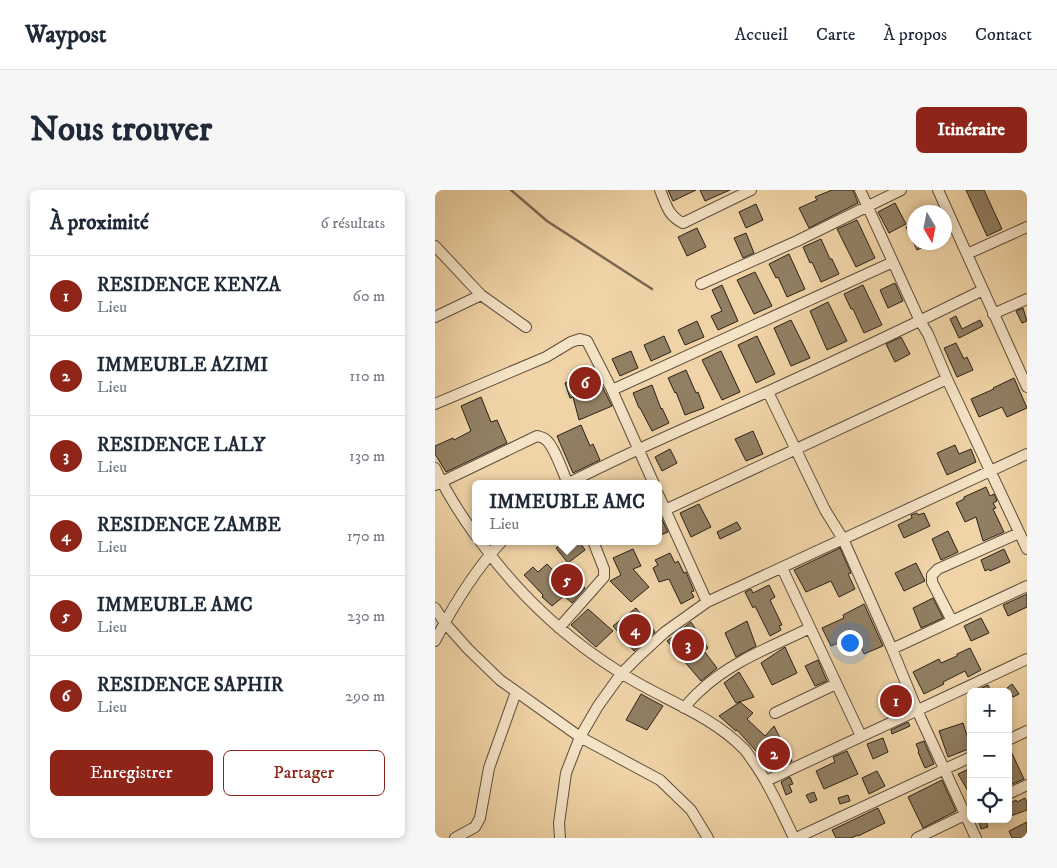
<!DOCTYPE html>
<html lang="fr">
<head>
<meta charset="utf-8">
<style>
	body { margin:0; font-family:"IM FELL DW Pica",serif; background:#f6f6f7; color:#1f2937 }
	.controls { position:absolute; right:15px; bottom:15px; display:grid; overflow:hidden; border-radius:8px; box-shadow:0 2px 8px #0003 }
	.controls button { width:45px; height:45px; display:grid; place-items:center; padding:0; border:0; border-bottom:1px solid #e0e1e3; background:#fff; color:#1f2937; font:25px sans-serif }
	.compass { position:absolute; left:472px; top:15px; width:45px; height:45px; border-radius:50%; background:#fff; box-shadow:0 2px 8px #0003; rotate:170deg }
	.you { position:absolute; left:414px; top:452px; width:18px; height:18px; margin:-12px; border:4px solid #fff; border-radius:50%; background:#1a73e8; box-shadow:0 0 0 8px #1a73e833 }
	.badge { display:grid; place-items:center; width:32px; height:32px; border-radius:50%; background:#8f2418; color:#fff; font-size:16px; font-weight:700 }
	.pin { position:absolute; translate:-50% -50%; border:2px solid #fff; box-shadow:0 1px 5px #0006 }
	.popup { position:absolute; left:37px; top:290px; width:190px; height:65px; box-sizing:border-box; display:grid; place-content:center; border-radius:8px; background:#fff; filter:drop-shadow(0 1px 4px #0005); font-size:16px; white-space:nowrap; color:#747a83 }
	.popup b { font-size:19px; color:#1f2937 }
	.popup::after { content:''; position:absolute; left:50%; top:100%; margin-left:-10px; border:10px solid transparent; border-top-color:#fff }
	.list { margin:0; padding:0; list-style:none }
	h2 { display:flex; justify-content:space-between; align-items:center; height:65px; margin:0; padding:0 20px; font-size:21px }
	h2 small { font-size:16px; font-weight:400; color:#747a83 }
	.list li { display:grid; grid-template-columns:32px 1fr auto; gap:15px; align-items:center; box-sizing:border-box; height:80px; padding:0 20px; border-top:1px solid #e0e1e3 }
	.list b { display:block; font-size:19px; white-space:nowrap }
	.list p { margin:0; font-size:16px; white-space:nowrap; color:#747a83 }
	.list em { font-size:16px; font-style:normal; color:#747a83 }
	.actions { display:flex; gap:10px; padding:15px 20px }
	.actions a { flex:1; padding:11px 0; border:1px solid #8f2418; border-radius:8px; text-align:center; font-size:18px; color:#8f2418 }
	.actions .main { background:#8f2418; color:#fff }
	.icon { flex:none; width:28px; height:28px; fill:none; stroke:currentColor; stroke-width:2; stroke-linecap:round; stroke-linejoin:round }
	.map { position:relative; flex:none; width:592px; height:648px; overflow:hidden; border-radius:8px }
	header { display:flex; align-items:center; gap:30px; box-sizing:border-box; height:70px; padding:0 25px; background:#fff; border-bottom:1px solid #e0e1e3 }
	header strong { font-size:24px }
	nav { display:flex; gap:28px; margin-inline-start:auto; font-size:18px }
	.intro { display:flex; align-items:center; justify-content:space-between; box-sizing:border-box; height:120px; padding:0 30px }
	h1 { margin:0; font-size:35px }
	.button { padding:12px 22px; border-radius:8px; background:#8f2418; color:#fff; font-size:18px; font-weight:700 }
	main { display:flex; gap:30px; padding:0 30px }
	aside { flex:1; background:#fff; border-radius:8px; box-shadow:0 2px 8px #0003 }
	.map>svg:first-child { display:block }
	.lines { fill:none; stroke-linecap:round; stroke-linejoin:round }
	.stream { stroke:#796851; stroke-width:2.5 }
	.building { fill:#917f63; stroke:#2b2219 }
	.minor-casing { stroke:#5c4e3c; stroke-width:12 }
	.minor { stroke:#f5e3c6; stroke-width:10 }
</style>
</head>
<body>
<header>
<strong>Waypost</strong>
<nav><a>Accueil</a><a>Carte</a><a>À propos</a><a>Contact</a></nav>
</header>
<div class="intro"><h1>Nous trouver</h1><a class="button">Itinéraire</a></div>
<main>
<aside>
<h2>À proximité<small>6 résultats</small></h2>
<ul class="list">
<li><span class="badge">1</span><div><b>RESIDENCE KENZA</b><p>Lieu</p></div><em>60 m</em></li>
<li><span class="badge">2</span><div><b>IMMEUBLE AZIMI</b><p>Lieu</p></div><em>110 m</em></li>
<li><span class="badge">3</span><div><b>RESIDENCE LALY</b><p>Lieu</p></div><em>130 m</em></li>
<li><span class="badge">4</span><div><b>RESIDENCE ZAMBE</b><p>Lieu</p></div><em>170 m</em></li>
<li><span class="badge">5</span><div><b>IMMEUBLE AMC</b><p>Lieu</p></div><em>230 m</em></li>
<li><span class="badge">6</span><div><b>RESIDENCE SAPHIR</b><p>Lieu</p></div><em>290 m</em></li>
</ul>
<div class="actions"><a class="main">Enregistrer</a><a>Partager</a></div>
</aside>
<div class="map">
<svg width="592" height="648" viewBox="0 0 592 648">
	<rect width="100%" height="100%" fill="#f0d4a7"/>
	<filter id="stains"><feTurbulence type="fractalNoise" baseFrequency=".004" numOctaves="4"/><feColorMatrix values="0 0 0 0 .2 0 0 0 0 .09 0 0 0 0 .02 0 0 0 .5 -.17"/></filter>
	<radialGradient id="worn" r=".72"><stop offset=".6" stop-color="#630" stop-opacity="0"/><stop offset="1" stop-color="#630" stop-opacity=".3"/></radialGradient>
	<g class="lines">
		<!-- stream -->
		<path class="stream" d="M76,0l36,31 105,68"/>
	</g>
	<!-- building -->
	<path class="building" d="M233,0h28l-23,11z
		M265,0h30l-25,11z
		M397,0h21l5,13 -49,25 -10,-20 18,-8 -2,-3z
		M531,0h18l18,39 -15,7z
		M460,13l11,21 -17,9 -11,-21z
		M321,14l7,16 -17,8 -7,-16z
		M422,30l18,38 -19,9 -19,-38z
		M480,33v19h19l-17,8 -11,-23z
		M262,38l9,19 -19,9 -9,-19z
		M311,43l8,20 -11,5 -9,-20z
		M386,49l9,20h2l7,15 -18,8 -9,-20 -2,1 -7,-16z
		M354,64l16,35 -18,8 -9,-20 -2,1 -7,-14z
		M320,82l17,34 -18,8 -17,-34z
		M460,93l8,18 -15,7 -8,-18z
		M287,95l16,36 -20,9 -7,-14 11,-5 -10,-21z
		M428,95l19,40 -18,8 -11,-24h-2l-7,-15z
		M393,112l19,39 -20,9 -17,-39z
		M588,118l4,13 -5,2 -6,-12z
		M521,126l6,13 18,-9 3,6 -24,12 -9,-19z
		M356,130l19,38 -19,8 -17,-38z
		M262,131l7,16 -19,8 -7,-15z
		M229,146l7,16 -20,9 -7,-16z
		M322,146l18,38 -19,9 -18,-38z
		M466,147l9,17 -15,8 -9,-18z
		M521,153l8,16 3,-2 6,13 -16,7 -13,-29z
		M196,161l7,17 -18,8 -8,-17z
		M286,161l19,41 -18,8 -20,-40z
		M159,180l18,36 -33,14 -6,-23 -3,1 -5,-15z
		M251,180l10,23 2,-1 6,16 -19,7 -9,-23 -1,1 -7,-15z
		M579,188l13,30 -20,9 -5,-10 -23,10 -8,-18 23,-10 -1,-1z
		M217,195l9,24 1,-1 7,15 -17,8 -12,-23h-1l-6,-15z
		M46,207l10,25 6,-2 10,23 -61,29 -11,-18v-8l18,-8 1,2 17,-9 -10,-25z
		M146,235l9,21 3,-2 7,16 -27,13 -16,-37z
		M318,241l10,23 -17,7 -11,-22z
		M520,255l4,9 12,-5 5,13 -29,13 -10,-22z
		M235,259l7,14 -15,8 -7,-14z
		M551,297l4,9 4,-2 3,7 -4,2 3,5 -3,1 11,23 -21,9 -7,-24 -11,5 -9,-19 8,-4v-2z
		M264,314l12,23 -20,10 -11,-24z
		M223,321l10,21 -10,4z
		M482,323l1,2 6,-2 6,13 -26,12 -6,-13 14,-7 -1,-3z
		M302,332l4,7 -21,10 -3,-7z
		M513,341l10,21 -17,8 -9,-21z
		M130,351h14l6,9 -17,13 -12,-15z
		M405,358l11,25 -3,1 7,15 -16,8 -8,-16 -25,11 -12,-22z
		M198,359l8,17 -8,3 16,18 -18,15 -21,-21 11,-6 -8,-17z
		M569,359l6,13 -20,9 -1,-2 -4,2 -4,-11z
		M235,363l5,10 3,-2 6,12 2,-1 8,19 -3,1 3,5 -13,7 -12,-25 -10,3 -6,-14 5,-3 -3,-5z
		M481,373l9,18 -21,10 -9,-18z
		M112,374l13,13 6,-7 19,18 -13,15 -8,-7 -12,10 -10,-9 1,-2 -19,-20 9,-8 5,5z
		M334,395l6,12 -5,3 12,25 -3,1 2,4 -11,6 -15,-30 -2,2 -8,-16 6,-3 2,4z
		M592,404v13l-19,9 -5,-11z
		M498,408l10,20 -22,10 -8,-20z
		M429,414l19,42 -19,8 -8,-19 -25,11 -9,-18 22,-10 -1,-3z
		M201,418l19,24 -21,19 -21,-25z
		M153,419l25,22 -17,16 -25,-22z
		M546,428l8,15 -18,8 -7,-15z
		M312,431l9,25 -20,11 -11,-24z
		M256,432l17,26 -4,3 13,17 -16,13 -34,-40z
		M350,457l12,26 -25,12 -11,-22z
		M535,458l11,22 -13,7 -3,-6 -22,11 1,2 -20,10 -11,-22 26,-13 2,4 16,-7v-2z
		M383,470l9,21 -12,5 -10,-20z
		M304,482l15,25 -18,6 -12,-20z
		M577,494l7,10 -6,3 -6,-9z
		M553,495l3,7h-18z
		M466,498l7,19 -18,9 -10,-21z
		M206,504l22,12 -16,24 -21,-10z
		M305,512l13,11 -6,6 18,17 9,-10 18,35 -19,9 -36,-40 -1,1 -17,-15z
		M473,532l2,4 -18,8 -1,-4z
		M528,533l8,25 -23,9 -9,-26z
		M448,548l5,14 -15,7 -6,-15z
		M489,551l10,23 -9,4 -7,-16 1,-1 -3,-7z
		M573,557h1l15,32 -16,7z
		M412,561l11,23 -34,15 -8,-18 19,-9 -2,-5z
		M536,578v28l-13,-22z
		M442,581l8,15 -16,8 -7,-16z
		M355,587l3,7 -4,1 3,7 -6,3 -5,-13z
		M507,590l14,31 -33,17 -15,-31z
		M379,602l3,8 -7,3 -4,-8z
		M413,605l2,6 -10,3 -2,-6z
		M590,608l2,5v7l-19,7v-13l8,-4 1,2z
		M443,618l7,15 -27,13v-1l-7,3h-15l-4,-8z
		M543,629h7l3,8 -7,2z
		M592,632v16h-15l-3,-7z"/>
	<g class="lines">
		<defs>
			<path id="minor" d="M225,0c6,14 8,26 23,33l68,-33
				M425,0l60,131 8,13 19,45 80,170
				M503,0l89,197
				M0,56l46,49 45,32
				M532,64l60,-27
				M266,94l96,-43 104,-51
				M558,124l34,-15
				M0,127l46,-22
				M177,200l281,-128
				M333,202l57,118 18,29 49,110 25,61 59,128
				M0,214l111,-47 25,-15 9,-3 7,2 25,49 42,94
				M0,278c11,24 25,46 41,68
				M132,294c65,-34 133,-62 200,-92 73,-33 145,-67 216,-102
				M0,295l102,-49c3,1 5,1 8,3 9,6 18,34 23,45
				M223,304l49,108
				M230,320l282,-131
				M45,351c38,53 85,97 141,132 40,26 89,41 123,76 4,4 7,10 11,15 16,23 27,49 39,74
				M347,378l79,168
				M0,418l9,14 24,27 32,31 80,57 80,43 31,30 17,28
				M517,431l-20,-39v-7l6,-6 81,-36
				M124,438l45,-51v-8l-11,-28
				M0,451c19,-37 39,-70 67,-100
				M457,459l135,-63
				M249,518c5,-6 10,-12 16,-17 30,-29 73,-45 110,-63
				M340,523l61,-29
				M573,550l19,-9
				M331,591l261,-122
				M573,604l19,-9
				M20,648l20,-11 5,-9 9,-50 27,-76
				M125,648l-1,-15 7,-50 14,-36 18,-31 23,-32 20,-20 24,-22 42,-30 320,-148
				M361,648l175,-81
				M482,648l54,-26"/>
		</defs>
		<!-- minor casing -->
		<use href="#minor" class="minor-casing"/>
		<!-- minor -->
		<use href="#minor" class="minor"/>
	</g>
	<rect width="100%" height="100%" filter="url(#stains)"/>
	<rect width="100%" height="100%" fill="url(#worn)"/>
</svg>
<div class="controls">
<button>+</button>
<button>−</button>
<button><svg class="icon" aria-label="locate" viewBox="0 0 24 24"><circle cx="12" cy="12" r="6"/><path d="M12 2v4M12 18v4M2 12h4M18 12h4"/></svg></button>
</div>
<svg class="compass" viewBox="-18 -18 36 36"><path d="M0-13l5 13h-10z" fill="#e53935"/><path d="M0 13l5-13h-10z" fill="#747a83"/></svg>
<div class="you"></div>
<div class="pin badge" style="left:461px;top:511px">1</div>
<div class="pin badge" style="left:339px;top:564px">2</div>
<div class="pin badge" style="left:253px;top:455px">3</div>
<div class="pin badge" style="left:200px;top:440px">4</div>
<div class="pin badge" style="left:132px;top:390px">5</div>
<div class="popup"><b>IMMEUBLE AMC</b>Lieu</div>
<div class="pin badge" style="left:150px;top:193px">6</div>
</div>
</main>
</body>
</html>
